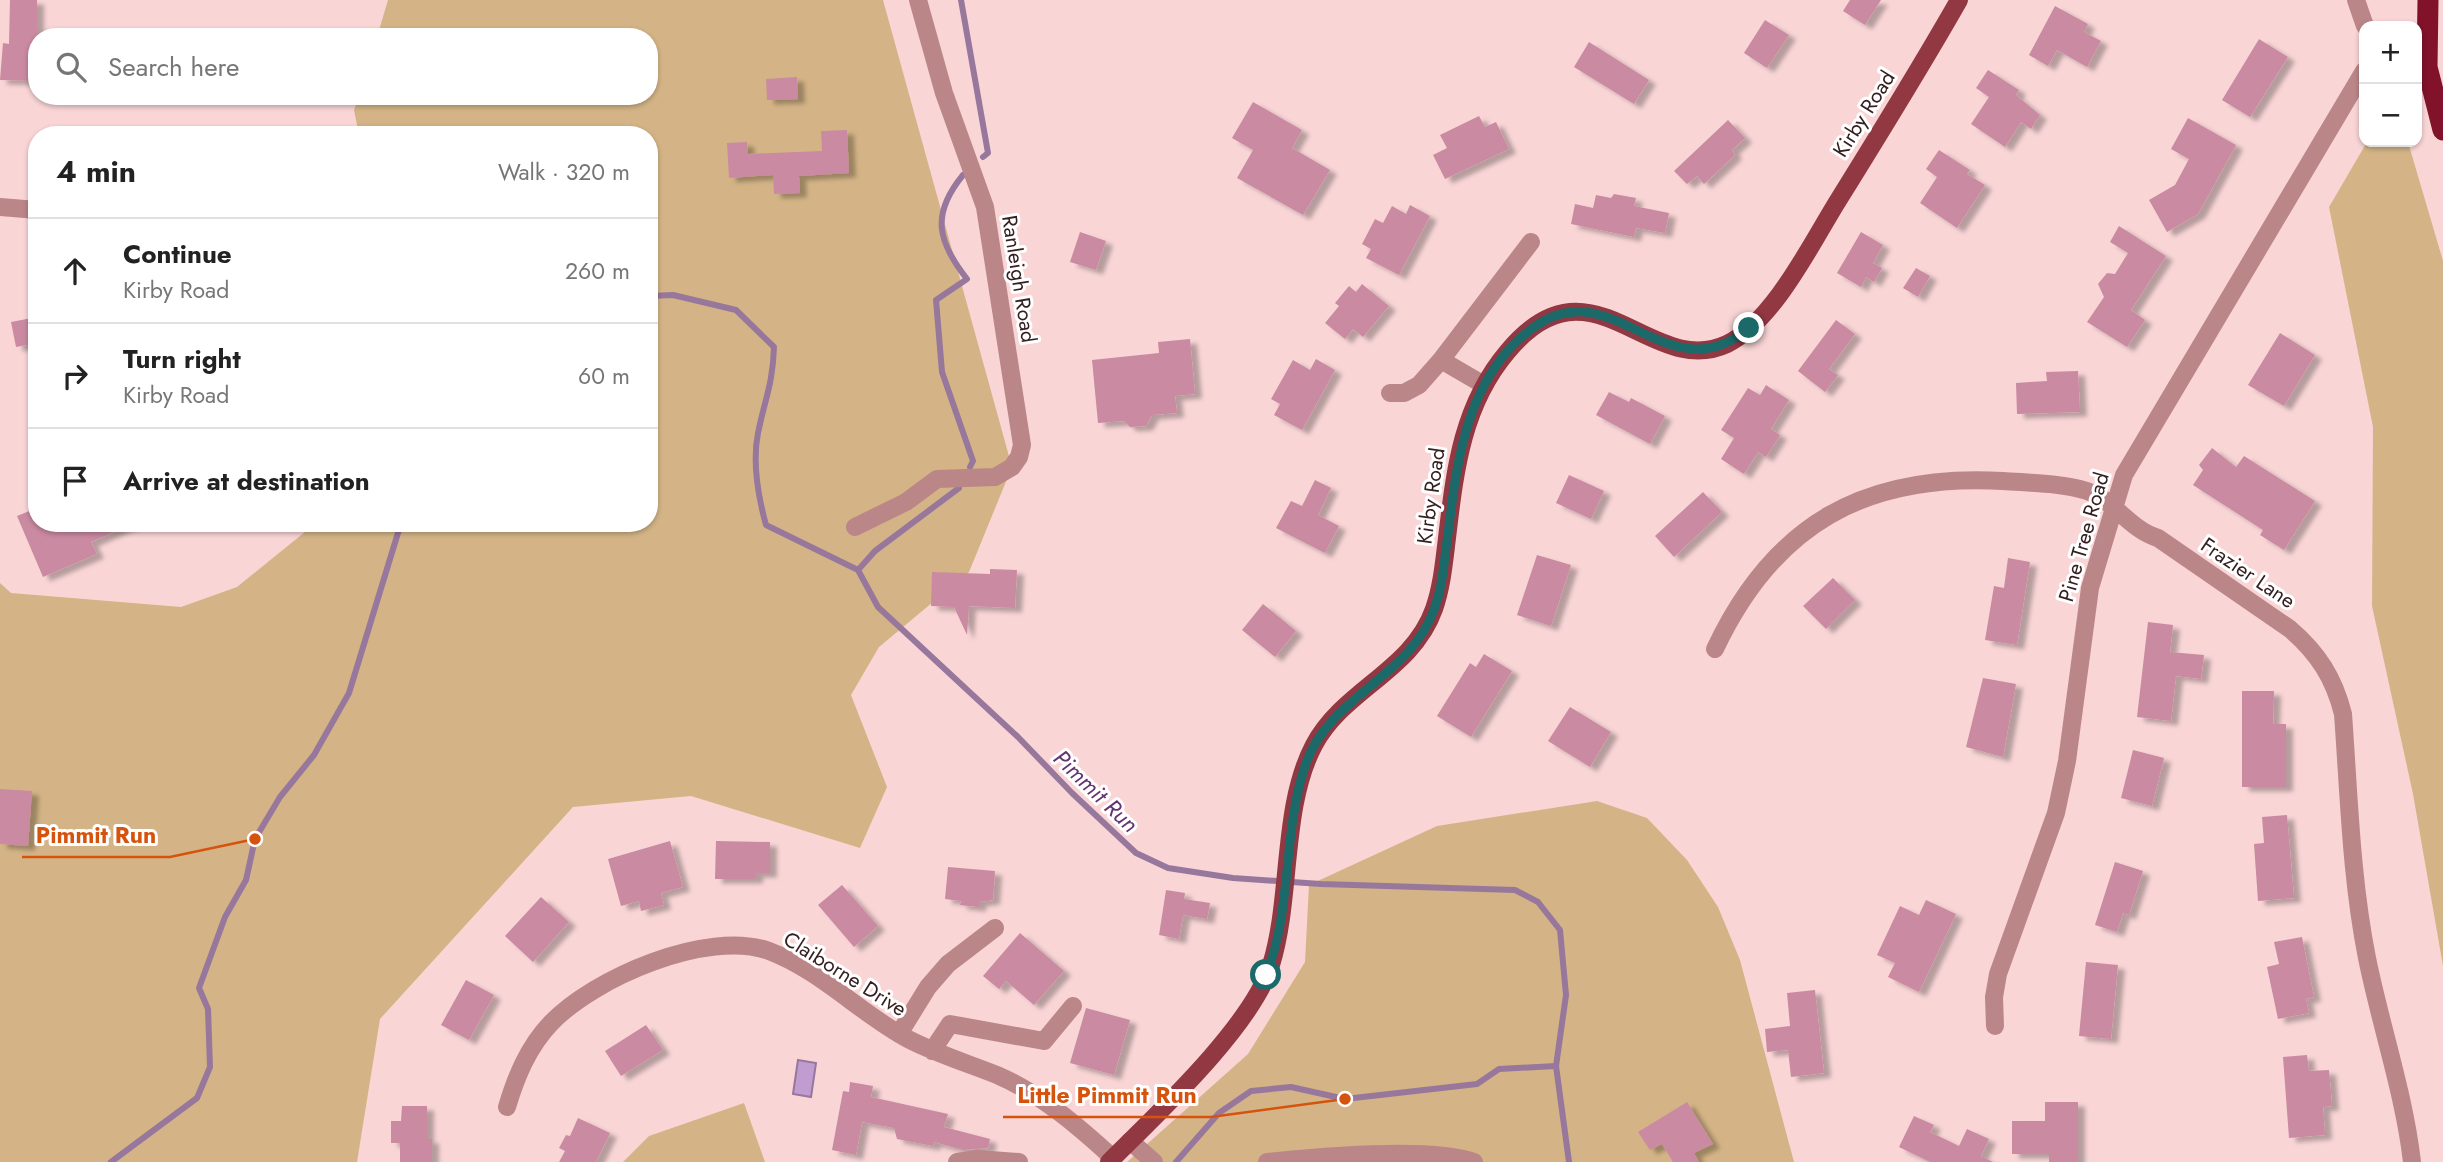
<!DOCTYPE html>
<html lang="en">
<head>
<meta charset="utf-8">
<style>
	body { margin:0; font-family:Jost,sans-serif; background:#f2f2f2; color:#222 }
	.controls { position:absolute; right:21px; top:21px; display:grid; overflow:hidden; border-radius:14px; box-shadow:0 2px 5px #0004 }
	.controls button { width:63px; height:63px; display:grid; place-items:center; padding:0; border:0; border-bottom:2px solid #e0e0e0; background:#fff; color:#222; font:35px sans-serif }
	.stop { position:absolute; width:21px; height:21px; margin:-16px; border:5px solid #1c696a; border-radius:50%; background:#fff }
	.stop.end { background:#1c696a; border-color:#fff; box-shadow:0 2px 7px #0008 }
	.list { margin:0; padding:0; list-style:none }
	h2 { display:flex; justify-content:space-between; align-items:center; height:91px; margin:0; padding:0 28px; font-size:30px }
	h2 small { font-size:23px; font-weight:400; color:#767676 }
	.list li { display:grid; grid-template-columns:46px 1fr auto; gap:21px; align-items:center; box-sizing:border-box; height:105px; padding:0 28px; border-top:2px solid #e0e0e0 }
	.list b { display:block; font-size:26px; white-space:nowrap }
	.list p { margin:0; font-size:23px; white-space:nowrap; color:#767676 }
	.list em { font-size:23px; font-style:normal; color:#767676 }
	.icon { flex:none; width:38px; height:38px; fill:none; stroke:currentColor; stroke-width:2; stroke-linecap:round; stroke-linejoin:round }
	.map { position:relative; flex:none; width:2443px; height:1162px; overflow:hidden }
	.search { position:absolute; background:#fff; box-shadow:0 2px 5px #0004; left:28px; top:28px; width:630px; height:77px; display:flex; align-items:center; gap:18px; box-sizing:border-box; padding:0 24px; border-radius:28px; color:#767676; font-size:26px }
	.panel { position:absolute; background:#fff; box-shadow:0 2px 5px #0004; left:28px; top:126px; width:630px; height:406px; border-radius:28px }
	.map>svg:first-child { display:block }
	.green { fill:#d4b486 }
	.water { fill:#c19cd0; stroke:#97779c; stroke-width:2 }
	.lines { fill:none; stroke-linecap:round; stroke-linejoin:round }
	.stream { stroke:#97779c; stroke-width:6 }
	.building { fill:#ca8aa1; filter:url(#shadow) }
	.minor { stroke:#bb8688; stroke-width:18 }
	.major { stroke:#923842; stroke-width:18 }
	.highway { stroke:#81122a; stroke-width:21 }
	.route { stroke:#1c696a; stroke-width:9 }
	.labels { text-anchor:middle; dominant-baseline:central; stroke-width:6; stroke-linejoin:round; paint-order:stroke }
	.street-label { font-size:21px; fill:#352021; stroke:#fff }
	.water-label { font-size:23px; font-style:italic; fill:#623473; stroke:#fff }
	.leader { fill:none; stroke:#d6530e; stroke-width:2.5 }
	.callout-dot { fill:#d6530e; stroke:#fff; stroke-width:2.5 }
	.callout-label { font-size:23px; text-anchor:middle; font-weight:bold; fill:#d6530e; stroke:#fff; stroke-width:6; stroke-linejoin:round; paint-order:stroke }
</style>
</head>
<body>
<div class="map">
<svg width="2443" height="1162" viewBox="0 0 2443 1162">
	<defs>
		<filter id="shadow"><feDropShadow dx="7" dy="4.5" stdDeviation="2" flood-color="#0004"/></filter>
	</defs>
	<rect width="100%" height="100%" fill="#f9d5d6"/>
	<!-- green -->
	<path class="green" d="M388,0h495l129,467 -43,105 -90,75 -28,48 36,92 -27,61 -169,-52 -118,11 -193,212 -23,143h-357v-579l11,10 170,14 56,-20 79,-64h333v-388h-290l-5,-25 5,-14h290v-59h-272z
		M2367,142h41l35,119v705l-30,-172 -41,-188 1,-179 -44,-220z
		M1597,801l50,17 40,42 31,47 22,53 54,202h-667l121,-108 57,-92 4,-77 128,-59z
		M744,1103l21,59h-142l26,-26z"/>
	<!-- water -->
	<path class="water" d="M798,1060l18,3 -5,34 -18,-3z"/>
	<g class="lines">
		<!-- stream -->
		<path class="stream" d="M961,0l27,153 -5,4
			M963,175c-32,39 -26,66 4,104l-31,21 6,72 31,89 -3,6
			M649,296l24,-1 63,15 38,37c-1,36 -9,52 -16,86 -6,30 0,63 8,92l92,45 20,37 140,130 54,56 64,60 32,15 65,10 88,6 194,6 23,12 22,28 6,65 -10,71 13,96
			M858,570l17,-19 84,-63
			M111,1162l86,-64 13,-31 -2,-58 -9,-21 26,-71 21,-37 9,-41 25,-42 34,-42 35,-62 52,-170
			M1176,1162l43,-49 32,-22 40,-4 54,12 132,-15 22,-15 57,-3"/>
	</g>
	<!-- building -->
	<path class="building" d="M10,0h27v81l-37,-1 3,-37 6,1z
		M1850,0h31l-16,25 -22,-14z
		M2055,6l33,18 -4,8 17,9 -14,26 -30,-17 -9,16 -19,-11z
		M1765,20l24,15 -22,33 -23,-15z
		M2259,39l29,18 -38,60 -28,-17z
		M1589,42l60,38 -15,24 -60,-37z
		M1988,70l31,20 -3,5 24,20 -9,14 -10,-7 -16,25 -34,-23 18,-27 -13,-9z
		M797,77l1,22 -31,1 -1,-21z
		M1253,102l49,28 -10,18 38,22 -27,45 -66,-37 16,-28 -21,-12z
		M1479,116l6,11 11,-5 13,27 -64,30 -12,-24 14,-7 -7,-13z
		M2188,118l48,27 -38,69 -31,18 -18,-32 26,-15 14,-26 -18,-10z
		M1728,120l17,18 -13,12 3,5 -31,29 -7,-8 -10,8 -13,-13z
		M847,130l2,43 -50,3 1,17 -26,1 -1,-19 -44,3 -2,-35 20,-1 1,12 74,-3 -1,-20z
		M1939,150l31,20 -3,4 18,11 -28,43 -37,-25 17,-26 -11,-8z
		M1614,194l22,4 -2,8 35,7 -4,20 -29,-5 -2,9 -63,-13 4,-20 18,4 3,-13 15,3z
		M1410,205l20,11 -31,59 -33,-17 5,-9 -9,-5 13,-25 8,4 9,-17 14,8z
		M2119,226l47,30 -35,54 14,10 -18,27 -40,-25 17,-25 -6,-13 9,-11 8,1 13,-21 -18,-11z
		M1080,232l26,9 -10,29 -26,-8z
		M1861,232l22,13 -10,18 9,5 -8,14 -8,-5 -5,10 -24,-14z
		M1916,268l14,8 -12,21 -15,-9z
		M1362,284l27,22 -26,31 -10,-8 -8,10 -20,-16 14,-17 -4,-3 14,-17 7,6z
		M37,317v26l-21,4 -5,-25z
		M1836,320l19,14 -26,35 9,6 -13,17 -27,-21z
		M2280,333l35,22 -31,51 -36,-21z
		M1190,339l5,55 -20,2 2,17 -25,2 -6,11 -16,1 -6,-6 -26,2 -6,-63 67,-7 -1,-11z
		M1316,359l19,11 -33,60 -28,-15 6,-11 -9,-5 22,-39 17,10z
		M2078,371l2,41 -63,2 -1,-31 31,-2 -1,-9z
		M1766,385l23,15 -18,29 9,6 -14,22 -8,-5 -14,22 -23,-15 13,-21 -13,-8 27,-42 12,7z
		M1609,392l20,10 2,-4 34,18 -15,28 -54,-29z
		M2212,448l24,19 8,-11 71,45 -31,49 -24,-15 3,-5 -70,-45 10,-15 -4,-5z
		M1569,475l35,16 -13,28 -35,-16z
		M1315,480l16,8 -13,27 21,11 -14,27 -49,-25 15,-27 11,5z
		M1703,492l19,20 -48,45 -19,-21z
		M37,508v15h98l-44,19 6,12 -54,23 -26,-61z
		M1537,555l34,10 -20,61 -34,-11z
		M2008,558l22,4 -13,83 -32,-5 9,-54 10,2z
		M990,569l27,1 -2,38 -46,-2 -2,29 -13,-28 -23,-1 1,-34 58,2z
		M1833,578l22,22 -29,29 -23,-23z
		M1263,604l33,27 -21,26 -33,-27z
		M2148,622l25,3 -3,27 34,3 -3,24 -25,-3 -5,45 -34,-4z
		M1484,654l28,17 -41,66 -34,-21 33,-53 6,4z
		M1983,678l33,6 -13,73 -37,-10z
		M2242,691h32l-1,33h13v63h-44z
		M1570,707l41,25 -21,35 -42,-26z
		M2133,750l31,8 -12,48 -31,-8z
		M0,789l32,2 -4,55 -28,-2z
		M2287,815l7,83 -36,3 -4,-57 10,-1 -2,-26z
		M670,841l13,46 -22,6 3,12 -23,6 -2,-10 -18,5 -13,-47z
		M716,841l54,1v31h-14v6h-41z
		M2115,862l28,9 -14,44 -6,-2 -6,19 -22,-7z
		M948,867l47,4 -2,29 -14,2v5l-19,-2 1,-4 -16,-2z
		M842,885l36,41 -24,21 -36,-42z
		M1166,890l19,3 -1,6 26,4 -3,16 -24,-4 -4,24 -20,-4z
		M541,897l28,25 -36,40 -28,-26z
		M1926,900l30,14 -37,78 -31,-15 7,-14 -18,-8 23,-49 19,9z
		M1020,933l44,38 -30,34 -28,-24 -7,8 -16,-13z
		M2302,937l12,60 -8,2 3,14 -31,6 -11,-52 12,-3 -5,-22z
		M2086,962l32,3 -7,74 -32,-3z
		M466,980l28,15 -25,45 -28,-15z
		M1815,990l9,83 -33,4 -3,-27 -21,2 -2,-23 25,-3 -3,-33z
		M1086,1008l44,12 -16,55 -44,-12z
		M646,1025l17,25 -42,26 -16,-25z
		M2307,1055l2,16 20,-1 3,36 -9,1 2,28 -36,3 -6,-81z
		M850,1082l23,4 -2,11 77,17 -4,13 46,12 -2,9 -25,2 -29,-8 -1,4 -36,-7 -3,-11 -32,-6 -6,33 -24,-5 11,-59 6,1z
		M1687,1102l26,42 -19,9 5,9h-26l-11,-18 -12,6 -12,-18z
		M2045,1102h33v60h-29v-8h-37v-33h33z
		M402,1106h25v33h5v23h-32v-19h-9v-22h10z
		M1914,1116l20,9 -4,7 29,14 8,-17 22,10 -8,17 12,6h-63l-31,-15z
		M578,1118l32,15 -14,29h-37l6,-11 -6,-3 7,-13 4,1z"/>
	<g class="lines">
		<!-- minor -->
		<path class="minor" d="M2356,0l9,26
			M0,207l37,3
			M1441,360l43,25
			M1390,393h14l15,-8 22,-25 90,-118
			M855,527l51,-25 31,-23 58,-2 17,-10 7,-10 3,-12 -37,-238 -41,-114 -26,-93
			M1715,649c59,-125 150,-176 288,-168 27,2 58,2 84,10 27,9 43,39 71,47l132,91c28,24 44,49 53,85 6,81 8,164 24,244 14,69 37,135 45,204
			M1995,1026l-1,-29 4,-23 58,-161 11,-52 23,-173 34,-113 240,-404
			M899,1034l29,-47 20,-23 47,-36
			M932,1051l18,-27 94,17 29,-35
			M507,1107c9,-30 21,-60 44,-84 43,-45 156,-94 218,-72 51,19 92,63 139,88 29,15 59,24 89,36 44,19 81,51 116,83
			M1130,1141l24,21
			M957,1162l20,-3 42,3
			M1267,1162c49,-5 163,-16 207,0"/>
		<!-- major -->
		<path class="major" d="M1109,1162c47,-47 143,-136 162,-197 21,-67 10,-158 43,-220 30,-56 98,-74 120,-136 8,-23 10,-47 13,-71 8,-68 15,-133 61,-187 84,-101 142,29 219,-7 47,-23 85,-102 112,-145 41,-66 82,-132 120,-199"/>
		<!-- highway -->
		<path class="highway" d="M2428,0l-1,67 16,63"/>
	</g>
	<g class="lines">
		<!-- route -->
		<path class="route" d="M1266,975c27,-67 16,-144 40,-212 24,-67 102,-85 127,-151 10,-25 11,-52 15,-78 9,-75 19,-159 86,-207 80,-57 133,70 215,1"/>
	</g>
	<g class="labels">
		<!-- street labels -->
		<g class="street-label">
			<text transform="translate(1864 114) rotate(-58)">Kirby Road</text>
			<text transform="translate(1019 279) rotate(81)">Ranleigh Road</text>
			<text transform="translate(1431 496) rotate(-82)">Kirby Road</text>
			<text transform="translate(2084 537) rotate(-74)">Pine Tree Road</text>
			<text transform="translate(2248 573) rotate(34)">Frazier Lane</text>
			<text transform="translate(845 974) rotate(32)">Claiborne Drive</text>
		</g>
		<!-- water labels -->
		<g class="water-label">
			<text transform="translate(1096 791) rotate(44)">Pimmit Run</text>
		</g>
	</g>
	<!-- callouts -->
	<path class="leader" d="M255 839L170 857H22M1345 1099L1211 1117H1003"/>
	<g class="callout-dot">
		<circle cx="255" cy="839" r="7"/>
		<circle cx="1345" cy="1099" r="7"/>
	</g>
	<g class="callout-label">
		<text x="96" y="843">Pimmit Run</text>
		<text x="1107" y="1103">Little Pimmit Run</text>
	</g>
</svg>
<div class="controls">
<button>+</button>
<button>−</button>
</div>
<div class="stop" style="left:1266px;top:975px"></div>
<div class="stop end" style="left:1749px;top:328px"></div>
<div class="search"><svg class="icon" aria-label="search" viewBox="0 0 24 24"><circle cx="10" cy="10" r="6"/><path d="M15 15l6 6"/></svg>Search here</div>
<section class="panel">
<h2>4 min<small>Walk · 320 m</small></h2>
<ul class="list">
<li><svg class="icon" aria-label="ahead" viewBox="0 0 24 24"><path d="M12 20V5M6 11l6-6 6 6"/></svg><div><b>Continue</b><p>Kirby Road</p></div><em>260 m</em></li>
<li><svg class="icon" aria-label="right" viewBox="0 0 24 24"><path d="M7 20v-9h11M14 6l5 5-5 5"/></svg><div><b>Turn right</b><p>Kirby Road</p></div><em>60 m</em></li>
<li><svg class="icon" aria-label="arrive" viewBox="0 0 24 24"><path d="M6 21V4h12l-3 4 3 4H6"/></svg><div><b>Arrive at destination</b></div></li>
</ul>
</section>
</div>
</body>
</html>
